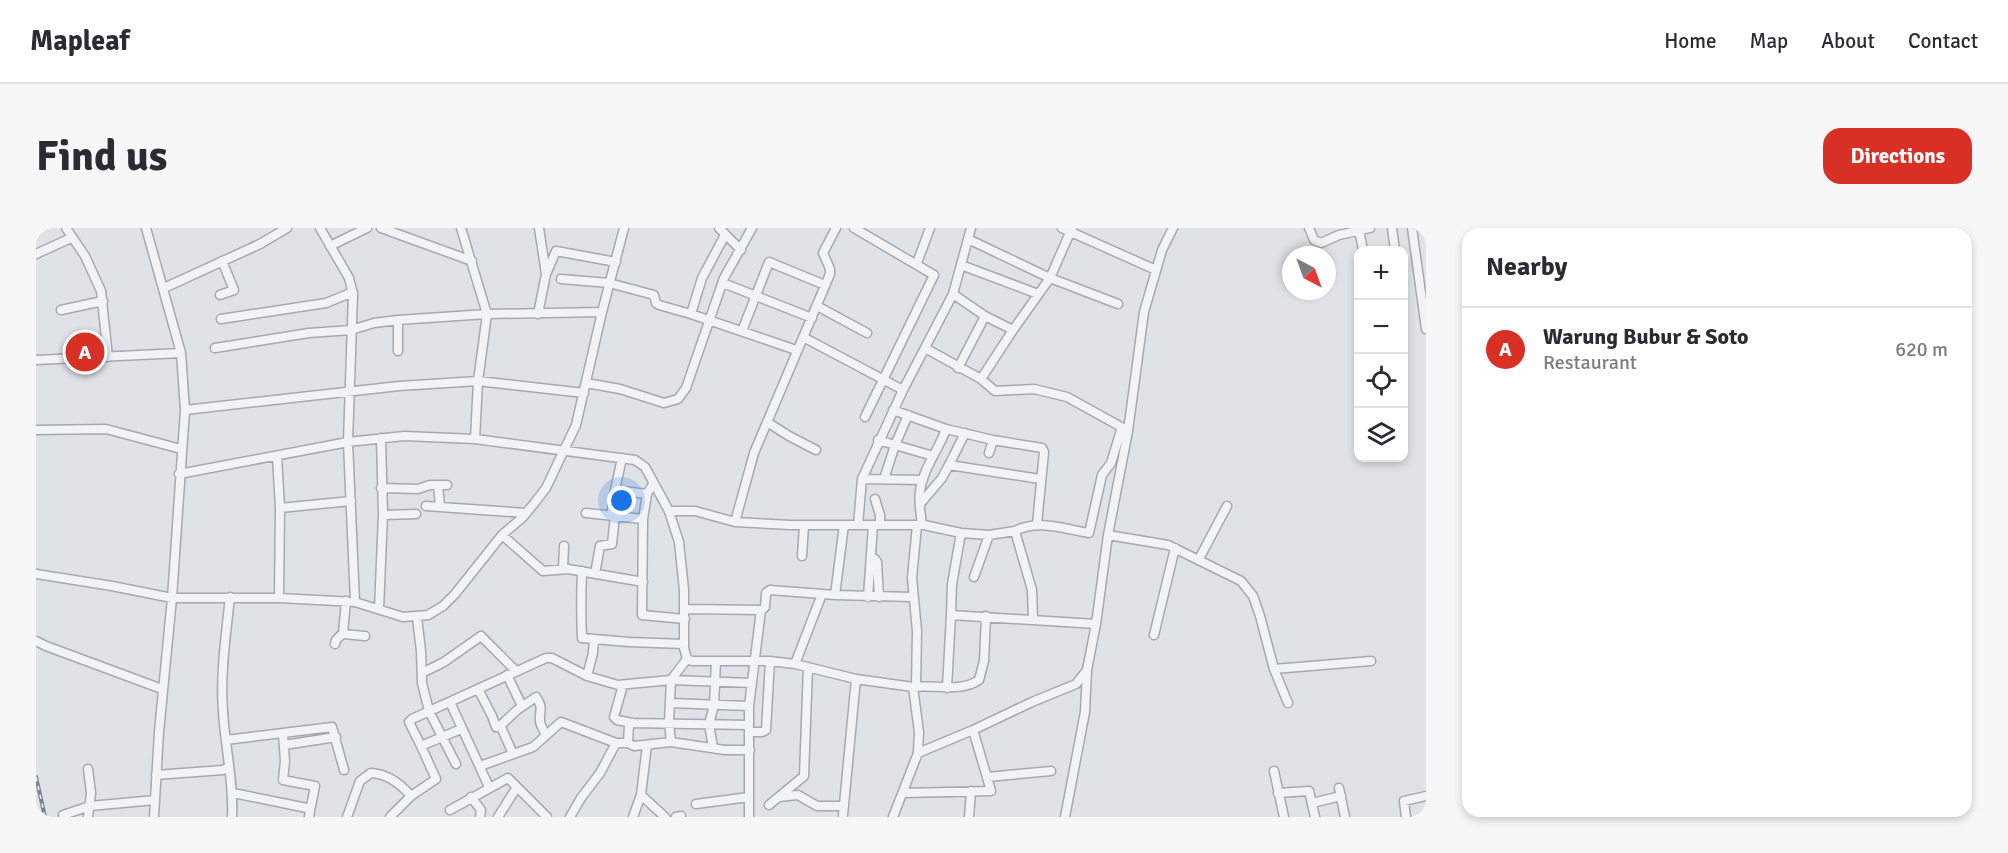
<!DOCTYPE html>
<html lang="en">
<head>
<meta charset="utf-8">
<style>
	body { margin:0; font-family:Signika,sans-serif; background:#f7f7f7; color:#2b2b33 }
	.controls { position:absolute; right:18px; top:18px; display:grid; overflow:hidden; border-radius:12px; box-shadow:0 3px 9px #0003 }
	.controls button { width:54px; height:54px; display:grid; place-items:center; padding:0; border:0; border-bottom:2px solid #e1e1e2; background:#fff; color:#2b2b33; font:30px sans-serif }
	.compass { position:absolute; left:1246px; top:18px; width:54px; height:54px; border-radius:50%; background:#fff; box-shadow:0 3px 9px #0003; rotate:139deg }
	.you { position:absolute; left:586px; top:273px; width:21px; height:21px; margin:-15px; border:4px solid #fff; border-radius:50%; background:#1a73e8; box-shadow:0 0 0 9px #1a73e833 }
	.badge { display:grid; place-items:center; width:39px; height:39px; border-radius:50%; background:#d93025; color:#fff; font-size:20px; font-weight:700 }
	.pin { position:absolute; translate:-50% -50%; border:3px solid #fff; box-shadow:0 2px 6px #0006 }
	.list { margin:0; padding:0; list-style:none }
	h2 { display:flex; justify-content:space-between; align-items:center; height:78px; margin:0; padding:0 24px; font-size:26px }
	h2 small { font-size:20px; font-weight:400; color:#7c7c81 }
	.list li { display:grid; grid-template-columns:39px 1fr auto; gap:18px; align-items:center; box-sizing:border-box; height:84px; padding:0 24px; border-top:2px solid #e1e1e2 }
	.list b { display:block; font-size:22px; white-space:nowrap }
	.list p { margin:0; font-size:20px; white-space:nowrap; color:#7c7c81 }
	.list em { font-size:20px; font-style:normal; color:#7c7c81 }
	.icon { flex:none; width:33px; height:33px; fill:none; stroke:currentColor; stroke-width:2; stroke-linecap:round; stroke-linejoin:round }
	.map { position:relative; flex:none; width:1390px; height:589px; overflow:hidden; border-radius:18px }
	header { display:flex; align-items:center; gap:36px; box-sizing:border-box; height:84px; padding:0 30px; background:#fff; border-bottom:2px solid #e1e1e2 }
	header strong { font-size:28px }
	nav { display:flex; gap:33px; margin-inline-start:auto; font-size:21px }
	.intro { display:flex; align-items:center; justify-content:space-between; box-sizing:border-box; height:144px; padding:0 36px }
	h1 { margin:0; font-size:42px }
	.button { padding:15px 27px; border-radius:18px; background:#d93025; color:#fff; font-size:21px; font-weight:700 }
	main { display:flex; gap:36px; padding:0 36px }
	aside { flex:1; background:#fff; border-radius:18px; box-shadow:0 3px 9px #0003 }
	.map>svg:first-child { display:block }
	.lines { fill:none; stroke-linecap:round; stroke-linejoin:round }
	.minor-casing { stroke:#a5a9b1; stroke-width:11 }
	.minor { stroke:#f1f3f6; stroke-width:8 }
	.rail-casing { stroke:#79828f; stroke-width:4 }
	.rail { stroke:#eef1f5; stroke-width:1.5; stroke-dasharray:4.5; stroke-linecap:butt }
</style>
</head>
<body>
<header>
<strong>Mapleaf</strong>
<nav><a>Home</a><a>Map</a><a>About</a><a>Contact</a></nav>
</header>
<div class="intro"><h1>Find us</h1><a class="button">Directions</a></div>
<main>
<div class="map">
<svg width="1390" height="589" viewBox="0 0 1390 589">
	<rect width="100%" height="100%" fill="#dfe2e7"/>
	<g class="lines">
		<defs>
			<path id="minor" d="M30,0l19,28 16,35 7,66
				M110,0l35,125 4,57 -13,188 -13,134 -5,85
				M284,0l29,50 4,16 -5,148 7,160
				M345,0l91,33
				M425,0l26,86 -9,67 -3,58
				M683,0l22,22
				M818,0l80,47 -69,142
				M1026,0l94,42
				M1273,0l5,12 7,3 18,-8 31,-7
				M1356,0l3,22
				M1376,0l14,101
				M1323,2l4,20
				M932,11l82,39 68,26
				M294,18l37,-18
				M0,26l35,-16
				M881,35l13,-35
				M925,37l77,29
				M511,44l9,-21 60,11
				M525,51l48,4 45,12 2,8 3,2 32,9 105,36
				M687,55l89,35
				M128,60l96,-44 27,-16
				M917,66l32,22 28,14
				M184,67l14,-5 -12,-29
				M781,78l50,27
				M25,82l42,-9
				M502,86l8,-40 -7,-46
				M655,86l11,-36 23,-43
				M185,91l105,-16 27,-11
				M362,92v31
				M706,103l27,-69 56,23
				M767,109l100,53
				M179,120l94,-15 42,-3 23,-7 24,-3 89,-6 115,-2
				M889,120l56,31 14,12 39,-2 33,8 58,32
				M0,132l145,-7
				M922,140l27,-52
				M945,151l32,-49 37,-52 22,-50
				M550,155l34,6 44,14 14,-4 8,-11 38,-110 28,-50
				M149,182l214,-24 79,-5 106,12
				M857,182l53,19 47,11 49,8 2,4 -7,72
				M731,194l22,14 27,14
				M0,202l70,-1 75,20
				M842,212l55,16
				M953,225l4,-13
				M241,228l3,52 -1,90
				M586,230l-7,32 32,4
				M913,237l16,-32
				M143,246l169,-32 56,-6 71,3 160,21 10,7 24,44 10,31 5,48v58l3,11 5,2h78l25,3 61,15 57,8 6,45 -1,21 -25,64
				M826,251l61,1
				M848,251l11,-34 13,-30
				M617,256l-6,10 -4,25 -1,96 43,4
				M402,257l2,21
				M345,260l37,1 12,-4h17
				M839,271l5,16v10
				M884,276l22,-26 7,-13 91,14
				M390,278l100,7
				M244,280l71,-7
				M633,283h26l40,11 55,3h134l37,8 28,2 26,-4
				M550,285l57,6
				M347,287l33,-1
				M575,288l4,-26
				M699,294l19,-69 76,-179v-5l-7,-16 13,-25
				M822,297l4,-46 41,-89 50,-96 18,-66
				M886,297c-1,-11 -4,-24 -2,-34 3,-23 19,-41 26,-62
				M466,307l41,36 25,-2 75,13
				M1072,307l60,10 73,36 12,15 7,20 14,53 14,34
				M766,328l2,-31
				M835,329l4,2 2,3 2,35
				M1163,331l28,-53
				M527,340l1,-22
				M546,343c-1,22 -1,45 0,67l47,4 55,2
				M0,346l76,12 60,12h107l76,4 48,15 25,-2 15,-9 12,-12 47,-59 21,-18 13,-16 10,-13 30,-63 26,-113 22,-84
				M559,346l5,-28 12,-2 3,-28
				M938,349l15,-42
				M799,367l9,-70
				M194,369c-4,38 -10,77 -7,115 2,35 11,70 9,105
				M832,369l5,-72
				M343,381l4,-94 -2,-77
				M649,381l77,1 3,-3 1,-14 4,-3 65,5 78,2
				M915,387l1,-31 9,-51
				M381,389l4,34 1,32 7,28 27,53
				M997,391l-1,-29 -17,-59c23,-12 49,-2 74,2l13,-58 9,-12 11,-36
				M307,406l22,2
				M1118,407l21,-87
				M0,413l10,5 116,43
				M299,416l1,-4 7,-7 3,-32
				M759,436l27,-70
				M1238,441l97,-8
				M386,445l22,-11 37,-26 35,35
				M471,447l15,31
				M551,448l6,-23 1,-14
				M587,457l-9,32 3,3 15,3 117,2
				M880,458l1,-55 -5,-53 5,-53
				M877,459c21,-3 47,6 66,-7l5,-19 2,-45
				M911,460l4,-73 145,9
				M442,461l14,27 4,11h5l12,27
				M414,474l39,85
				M634,475l79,3
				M464,498l17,-16 19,-13c8,11 3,14 4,24 0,4 4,10 6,14
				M425,501l-40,17 -12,-24 3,-3 134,-61h6l35,18 31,9 53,-5 81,3
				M713,504h13l4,-2 4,-69
				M247,506l2,27 -2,19 32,6 -5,25
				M190,512l106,-13 12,43
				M635,514l-2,-20 2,-42 16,-21
				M592,515l1,-18 3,-2
				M248,517l52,-8
				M677,520l-4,-24 5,-19 2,-44
				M882,525l55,-23 59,-28 44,-18 11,-14
				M444,538l53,-19 28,-25 55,21h12l6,3 37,-4 54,8h25
				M52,541l3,24 -3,24
				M1238,543l10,46
				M120,547l67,-5 6,-3
				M952,549l63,-6
				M1303,560l6,29
				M197,565l74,15 3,3 -1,6
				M868,565l87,-2 -18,-61
				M1242,565l31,-2 6,26
				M605,567l24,22
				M435,569l10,13 -1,7
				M743,569l19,-2 19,11h27
				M1276,575l29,-7
				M660,576l53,-7
				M733,577l35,-29 4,-109
				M414,582l58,-32 39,39
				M27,587l27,-9 65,-6
				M807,587l13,-136
				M311,589l13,-36 11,-8c16,1 29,10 40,23
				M354,589l21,-21 25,-17 -15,-33
				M462,589l19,-30
				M534,589l11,-19 19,-25 16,-30
				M597,589l8,-22 6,-50
				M640,589l5,-1
				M713,589v-111l12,-96
				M933,589l2,-26
				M1029,589l20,-105 2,-42 9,-46 12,-89 20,-104 16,-119 18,-62 11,-22
				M1370,589l-2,-16 22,-5"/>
		</defs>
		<!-- minor casing -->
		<use href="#minor" class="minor-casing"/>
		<!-- minor -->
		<use href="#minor" class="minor"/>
		<defs>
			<path id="rail" d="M0,549l9,40"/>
		</defs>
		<!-- rail casing -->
		<use href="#rail" class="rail-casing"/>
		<!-- rail -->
		<use href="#rail" class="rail"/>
	</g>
</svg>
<div class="controls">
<button>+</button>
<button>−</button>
<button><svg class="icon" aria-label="locate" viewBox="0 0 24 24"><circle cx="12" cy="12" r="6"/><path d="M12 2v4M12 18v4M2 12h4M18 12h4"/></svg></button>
<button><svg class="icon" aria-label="layers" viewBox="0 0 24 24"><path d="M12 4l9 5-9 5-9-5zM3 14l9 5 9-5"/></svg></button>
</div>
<svg class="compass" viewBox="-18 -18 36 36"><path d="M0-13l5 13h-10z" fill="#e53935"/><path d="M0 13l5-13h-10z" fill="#7c7c81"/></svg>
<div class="you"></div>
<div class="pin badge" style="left:49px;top:124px">A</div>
</div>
<aside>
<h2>Nearby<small></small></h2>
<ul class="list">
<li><span class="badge">A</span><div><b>Warung Bubur &amp; Soto</b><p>Restaurant</p></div><em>620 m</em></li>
</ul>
</aside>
</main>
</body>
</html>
